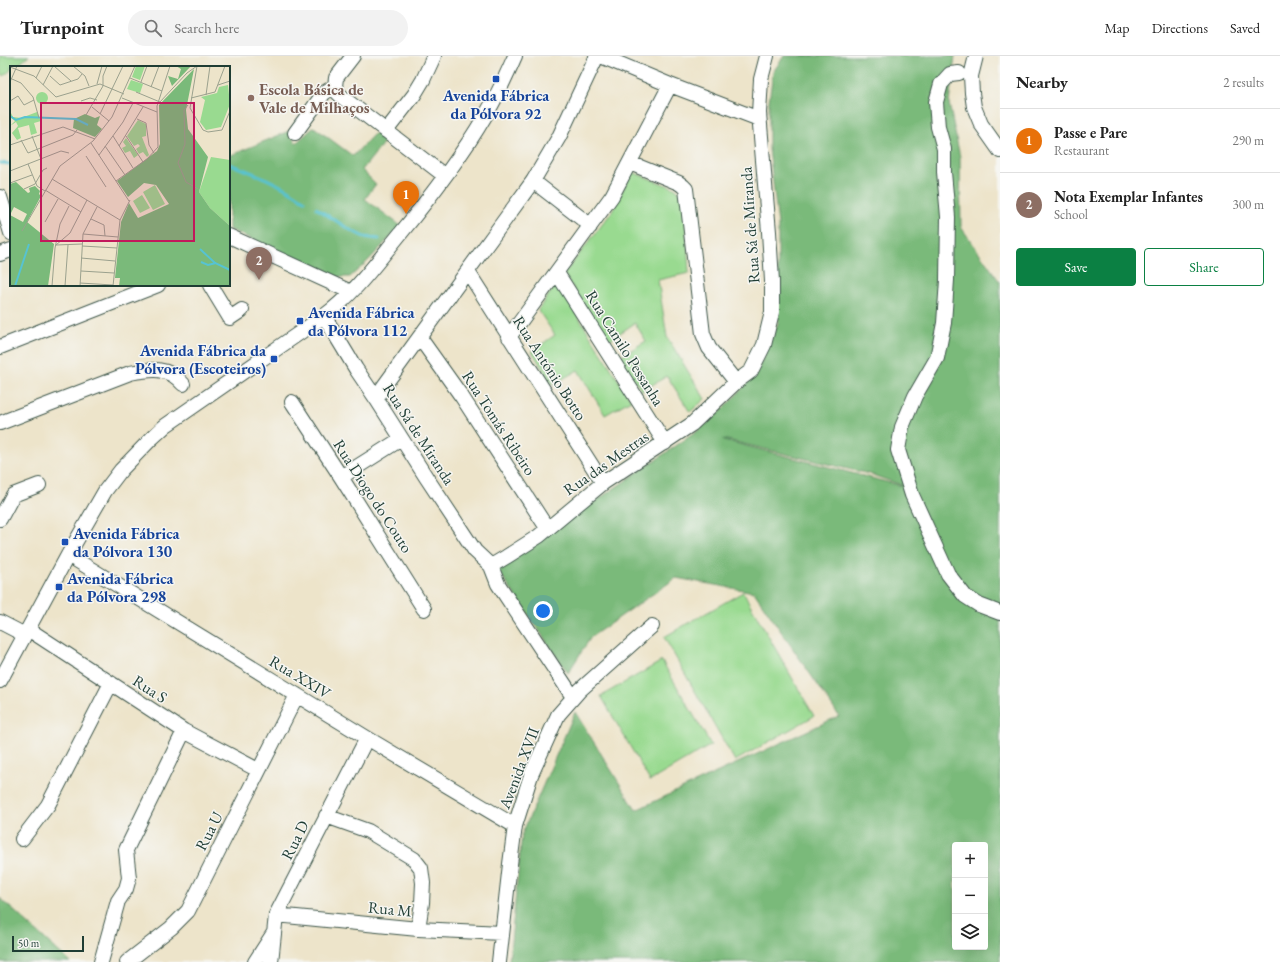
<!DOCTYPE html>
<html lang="en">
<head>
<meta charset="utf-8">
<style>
	body { margin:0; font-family:"EB Garamond",serif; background:#f2f2f2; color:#222 }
	.controls { position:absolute; right:12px; bottom:12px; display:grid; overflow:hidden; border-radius:4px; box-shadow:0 4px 16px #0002 }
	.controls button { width:36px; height:36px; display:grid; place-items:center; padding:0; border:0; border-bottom:1px solid #e0e0e0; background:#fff; color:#222; font:20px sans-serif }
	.scale { position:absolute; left:12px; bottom:10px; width:72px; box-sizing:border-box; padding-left:4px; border:2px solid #1f3d34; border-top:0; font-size:11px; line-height:14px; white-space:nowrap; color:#1f3d34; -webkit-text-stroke:3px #f6f6f2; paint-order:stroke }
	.you { position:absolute; left:543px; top:555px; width:14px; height:14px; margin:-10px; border:3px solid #fff; border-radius:50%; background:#1a73e8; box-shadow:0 0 0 6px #1a73e833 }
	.badge { display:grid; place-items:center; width:26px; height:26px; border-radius:50%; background:#0b8043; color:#fff; font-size:13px; font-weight:700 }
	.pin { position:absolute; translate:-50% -33px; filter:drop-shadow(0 1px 2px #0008) }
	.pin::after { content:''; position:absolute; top:21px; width:14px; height:12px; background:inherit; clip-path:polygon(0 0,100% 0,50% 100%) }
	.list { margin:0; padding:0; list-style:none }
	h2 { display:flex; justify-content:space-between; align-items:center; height:52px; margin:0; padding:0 16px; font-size:17px }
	h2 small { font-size:13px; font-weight:400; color:#767676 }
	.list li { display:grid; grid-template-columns:26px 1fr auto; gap:12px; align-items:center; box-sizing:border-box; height:64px; padding:0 16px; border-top:1px solid #e0e0e0 }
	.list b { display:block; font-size:15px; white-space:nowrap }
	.list p { margin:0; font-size:13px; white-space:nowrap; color:#767676 }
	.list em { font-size:13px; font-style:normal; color:#767676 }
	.actions { display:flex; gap:8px; padding:12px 16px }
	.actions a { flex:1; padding:9px 0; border:1px solid #0b8043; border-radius:4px; text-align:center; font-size:14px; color:#0b8043 }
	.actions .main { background:#0b8043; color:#fff }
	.icon { flex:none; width:22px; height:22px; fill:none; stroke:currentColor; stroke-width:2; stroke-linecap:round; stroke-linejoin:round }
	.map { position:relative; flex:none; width:1000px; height:906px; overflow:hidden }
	header { display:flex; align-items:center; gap:24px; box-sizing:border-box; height:56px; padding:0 20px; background:#fff; border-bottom:1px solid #e0e0e0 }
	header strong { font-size:19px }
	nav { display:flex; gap:22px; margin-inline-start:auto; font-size:14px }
	.search { width:280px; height:36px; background:#f2f2f2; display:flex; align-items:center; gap:10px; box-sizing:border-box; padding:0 14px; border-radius:22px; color:#767676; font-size:15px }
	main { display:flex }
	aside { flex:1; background:#fff }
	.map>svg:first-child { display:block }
	.green { fill:#99da90; stroke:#5c8c62 }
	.forest { fill:#7aba7a; stroke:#4c7c57; fill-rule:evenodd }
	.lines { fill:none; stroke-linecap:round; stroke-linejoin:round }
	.stream { stroke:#57c3d1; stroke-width:3 }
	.minor-casing { stroke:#3e564a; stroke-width:16 }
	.minor { stroke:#fff; stroke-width:14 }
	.transit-dot { fill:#1a4fb4; stroke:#f6f6f2; stroke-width:1.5 }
	.education-dot { fill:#8d6e63; stroke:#f6f6f2; stroke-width:1.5 }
	.labels { text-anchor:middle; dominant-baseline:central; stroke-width:3; stroke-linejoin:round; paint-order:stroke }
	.education-label { font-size:16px; font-weight:bold; fill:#785e54; stroke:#f6f6f2; text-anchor:start }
	.transit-label { font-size:16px; font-weight:bold; fill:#164399; stroke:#f6f6f2; text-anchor:start }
	.street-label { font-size:16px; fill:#1f3d34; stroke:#f6f6f2 }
	.inset-river { fill:none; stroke:#57c3d1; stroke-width:2 }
	.inset-road { fill:none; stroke:#9ba18e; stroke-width:1 }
	.view { fill:#c2185b; fill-opacity:0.15; stroke:#c2185b; stroke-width:2 }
	.inset-edge { fill:none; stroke:#1f3d34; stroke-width:2 }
</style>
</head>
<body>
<header>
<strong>Turnpoint</strong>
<div class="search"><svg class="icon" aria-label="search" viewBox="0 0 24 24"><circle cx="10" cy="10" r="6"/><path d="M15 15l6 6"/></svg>Search here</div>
<nav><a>Map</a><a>Directions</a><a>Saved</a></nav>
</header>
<main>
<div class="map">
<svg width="1000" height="906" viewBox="0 0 1000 906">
	<rect width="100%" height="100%" fill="#f6f6f2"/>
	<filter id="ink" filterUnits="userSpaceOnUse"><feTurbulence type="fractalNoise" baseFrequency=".025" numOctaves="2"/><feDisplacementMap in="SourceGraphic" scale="8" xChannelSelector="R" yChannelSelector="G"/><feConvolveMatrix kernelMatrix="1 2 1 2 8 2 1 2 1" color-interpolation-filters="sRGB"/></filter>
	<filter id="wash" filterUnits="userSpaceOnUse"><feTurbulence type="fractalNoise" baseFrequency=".012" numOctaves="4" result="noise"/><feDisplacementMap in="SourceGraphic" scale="16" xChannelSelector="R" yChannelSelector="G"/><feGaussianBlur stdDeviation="0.9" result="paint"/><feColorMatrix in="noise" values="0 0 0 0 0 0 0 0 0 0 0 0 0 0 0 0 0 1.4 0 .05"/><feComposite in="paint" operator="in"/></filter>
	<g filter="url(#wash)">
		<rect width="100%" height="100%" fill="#ede4ca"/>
		<!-- green -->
		<path class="green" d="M0,0h29l-14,11h-4v3l-8,6 -3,-4z
			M632,116l42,16 10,8 5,77 -31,7 9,57 38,62 -15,13 -23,-36 -25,15 -24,-33 28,-17 -11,-18 -27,18 -44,-67 47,-61z
			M557,227l74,117 -26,15 -27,-45 -26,15 -20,-34 23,-16 -17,-25z
			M743,536l71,124 -79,45 -71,-124z
			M662,605l49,84 -61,36 -49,-85z"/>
		<!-- forest -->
		<path class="forest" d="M784,0h171l-6,47 11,54 1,70 39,55v680h-491l13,-128 53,-122 61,98 203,-94 -85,-124 -78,-14 -85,59 -23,36 -71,-104 199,-137 23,-19 37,-39 22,-50v-100l-9,-75v-48l4,-29zM723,383l146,35 45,15 -191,-49zM955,789h30v102h-30z
			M314,71l39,29 22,-23 11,7 -24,30 14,14 -11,15 36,27 -35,37 -16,14h-14l-107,-48v-73l60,-25 7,12z
			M0,842l70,64h-70z"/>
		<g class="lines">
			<!-- stream -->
			<path class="stream" d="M0,107l11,1
				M229,108c28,10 52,20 76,37
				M316,152l36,23 12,6 15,2"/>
		</g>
	</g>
	<g filter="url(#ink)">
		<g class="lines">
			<defs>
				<path id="minor" d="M601,0l69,29 89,34
					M976,0l-5,20 1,17 2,14 7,17 19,27
					M959,17l-9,1 -9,10 -5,18 2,25 6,22v23l4,45 -1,63 -3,43 -7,35 -22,38 -5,12 -8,19 -4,23 14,45 36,79 17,22 14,9 21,8
					M335,30l3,7 4,4 103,79
					M335,30l1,-8 17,-22
					M386,75l28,-36 9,-15 11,-24
					M295,77l29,-40 11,-7
					M630,107l49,20 4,3 3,3 17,145 6,14 27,34
					M533,125l53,41 4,5
					M0,141l11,36
					M229,180l122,56
					M0,198l11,-4
					M468,216l135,211
					M557,217l108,170
					M210,229l20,33 12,-8
					M324,260l32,53 21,31 49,77 49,74 16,15 7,18 75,113
					M509,281l103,-141 58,-111
					M420,282l42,59 85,131
					M0,291l158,-62
					M377,344l4,-10 152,-209 26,-44 38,-81
					M292,346l49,75 83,132
					M0,367l130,-50c21,-4 38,-7 53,11
					M341,421l60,-38
					M0,463l13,-24 26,-10
					M68,499l299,183 148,88
					M491,510l15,-9 33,-21 64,-53 89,-59 44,-42 15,-11 13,-26 8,-33v-31l-3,-49 -10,-119 2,-34 6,-23
					M0,566l25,13
					M28,573l156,102 74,39
					M0,625l68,-126 37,-64 16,-21 31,-32 13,-12 159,-110c28,-20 50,-50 72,-77 32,-39 64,-80 89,-123 12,-19 21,-40 30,-60
					M326,760l42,15 46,28 7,9 2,15 -1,20 -4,26
					M22,783l26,-34 63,-122
					M276,859l142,14 84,4
					M101,906l17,-61 8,-12 3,-11 -3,-28 58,-119
					M127,906l44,-34 17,-17 109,-216
					M255,906l18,-28
					M271,906l5,-47 91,-177
					M499,906l11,-98 5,-38 16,-51 27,-60 22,-25 72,-64"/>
			</defs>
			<!-- minor casing -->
			<use href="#minor" class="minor-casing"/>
			<!-- minor -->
			<use href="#minor" class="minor"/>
		</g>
	</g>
	<!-- markers -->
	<g class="transit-dot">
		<rect x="492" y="19" width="8" height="8" rx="2"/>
		<rect x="296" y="261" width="8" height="8" rx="2"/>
		<rect x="270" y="299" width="8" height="8" rx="2"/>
		<rect x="61" y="482" width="8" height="8" rx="2"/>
		<rect x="55" y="527" width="8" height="8" rx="2"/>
	</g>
	<circle class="education-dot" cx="251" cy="42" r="4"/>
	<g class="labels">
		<!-- education labels -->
		<g class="education-label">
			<text x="259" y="33">Escola Básica de<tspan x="259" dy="18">Vale de Milhaços</tspan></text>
		</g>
		<!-- transit labels -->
		<g class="transit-label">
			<text x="496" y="39" text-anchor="middle">Avenida Fábrica<tspan x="496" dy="18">da Pólvora 92</tspan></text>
			<text x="308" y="256">Avenida Fábrica<tspan x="308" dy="18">da Pólvora 112</tspan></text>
			<text x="266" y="294" text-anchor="end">Avenida Fábrica da<tspan x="266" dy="18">Pólvora (Escoteiros)</tspan></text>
			<text x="73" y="477">Avenida Fábrica<tspan x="73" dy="18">da Pólvora 130</tspan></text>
			<text x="67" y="522">Avenida Fábrica<tspan x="67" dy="18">da Pólvora 298</tspan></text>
		</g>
		<!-- street labels -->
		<g class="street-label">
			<text transform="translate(750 169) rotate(-94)">Rua Sá de Miranda</text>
			<text transform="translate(625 292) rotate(58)">Rua Camilo Pessanha</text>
			<text transform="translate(550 312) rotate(57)">Rua António Botto</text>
			<text transform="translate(499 367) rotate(57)">Rua Tomás Ribeiro</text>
			<text transform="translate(419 378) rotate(57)">Rua Sá de Miranda</text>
			<text transform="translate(606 407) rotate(-35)">Rua das Mestras</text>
			<text transform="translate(373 440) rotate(57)">Rua Diogo do Couto</text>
			<text transform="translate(300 621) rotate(31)">Rua XXIV</text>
			<text transform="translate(150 633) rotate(33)">Rua S</text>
			<text transform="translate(519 712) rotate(-69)">Avenida XVII</text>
			<text transform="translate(209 775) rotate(-63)">Rua U</text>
			<text transform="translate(295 784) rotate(-63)">Rua D</text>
			<text transform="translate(390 853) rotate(5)">Rua M</text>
		</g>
	</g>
	<!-- overview -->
	<g transform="translate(10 10)">
		<rect width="220" height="220" fill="#ede4ca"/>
		<path d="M126,0h9l-5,14 -8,-3zM121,14l12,4 -3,9 -13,-4zM218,19l2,19 -9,23 -15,3 -6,-8 5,-22 -4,-3 16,-4 2,-6zM26 32a6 6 0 1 1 12 0a6 6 0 1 1-12 0ZM0,45l3,6 8,1 16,-6 4,9 -7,2 3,10 -6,2 -2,-10 -11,3 3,10 -4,2 -5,-7 6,-7 -2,-4 -6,4 5,-5 -5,-4zM128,54l8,4v12l-4,1 7,18 -2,2 -4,-5 -4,2 -3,-5 4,-3 -2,-2 -4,2 -7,-10zM116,72l12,17 -4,3 -4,-7 -5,2 -3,-5 4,-2 -3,-4zM201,91l19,3v66l-20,-18 -11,-16zM145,119l10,19 -12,6 -10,-18zM132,129l8,13 -10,5 -7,-12z" fill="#99da90"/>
		<path d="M166,0h15l-19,20 -4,-10 10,3 3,-10zM184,3l-8,41 2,19 20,28 -9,35 11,16 20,18v60h-111l1,-8h-5l6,-56 8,-19 9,15 31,-14 -13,-19 -12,-2 -16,14 -11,-16 40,-30 3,-7 -1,-39zM75,48l10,4 5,-2 -3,9 5,4 -7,8 -22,-9 1,-9zM6,116l12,11 2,-1 -1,-4 6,-2 5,5 -1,3 2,2 -14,26 27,22 -6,42h-38v-71l13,7 4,-8 -13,-7 -4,8v-31z" fill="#7aba7a"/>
		<path class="inset-river" d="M0,50l6,4 9,-3 51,2 12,6M190,183l15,14 15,7M191,196l7,3 8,-2M5,220l14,-42"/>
		<path class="inset-road" d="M44,0l17,15M63,0l12,10 4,10M187,0l-7,42 13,22 5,2 14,-2 8,-19M0,1l24,9 22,21 44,-13 24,10M40,10l10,9 18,-6 4,-5M26,12l6,-12M120,12l32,13M2,13l9,4 12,14 6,21M0,16l7,-16M131,16l6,-16M87,18l5,-18M33,19l10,-19M208,19l12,-4M141,21l8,-21M126,26l24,10M196,29l4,-29M112,32l35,14M181,32l24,-6 10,-26M0,35l8,-5 6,9 10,-5M71,35l9,-3 7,2M149,37l28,-30 10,-7M178,39l-4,5 1,34 -7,19 8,19 12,7M82,41l17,14M90,48l23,-48M76,49l17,-29v-10l4,-10M127,53l9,4 3,22 5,8M22,70l9,23M103,70l20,32M116,70l17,26M11,74l7,13 45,-18 4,-5M81,77l38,58M0,79l53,-18 32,12M95,80l20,29M109,80l24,-39M89,89l24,-33 10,-19M76,90l20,31M18,98l9,22 8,5M0,105l51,-20 8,2M42,113l68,41M106,115l31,-22 11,-12 -1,-41 13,-40M0,117l22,-8M14,123l11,-5 8,-14 4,-2M35,124l36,22M81,153l13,6 1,11M35,156l13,-23M12,165l38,-65 33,-25 19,-24 23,-51M73,168l35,3M46,179l14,-12 17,-33M46,179l26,-1M72,180l35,2M71,192l34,3M71,205l33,2M70,217l33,2M42,220l3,-38 5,-24 9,-18M55,220l3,-41M70,220l3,-52 14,-27M103,220l7,-66 10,-20"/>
		<path class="view" d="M31,37h153v138h-153z"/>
		<rect width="220" height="220" class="inset-edge"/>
	</g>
</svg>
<div class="controls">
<button>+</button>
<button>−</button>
<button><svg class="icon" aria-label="layers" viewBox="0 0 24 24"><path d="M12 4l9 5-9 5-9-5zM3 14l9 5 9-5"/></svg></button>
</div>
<div class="scale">50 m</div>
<div class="you"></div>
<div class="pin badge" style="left:406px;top:158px;background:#e8710a">1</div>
<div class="pin badge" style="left:259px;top:224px;background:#8d6e63">2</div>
</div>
<aside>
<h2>Nearby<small>2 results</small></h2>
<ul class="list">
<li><span class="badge" style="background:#e8710a">1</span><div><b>Passe e Pare</b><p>Restaurant</p></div><em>290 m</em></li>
<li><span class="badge" style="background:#8d6e63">2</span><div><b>Nota Exemplar Infantes</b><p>School</p></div><em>300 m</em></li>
</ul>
<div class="actions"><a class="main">Save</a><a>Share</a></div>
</aside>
</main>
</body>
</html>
